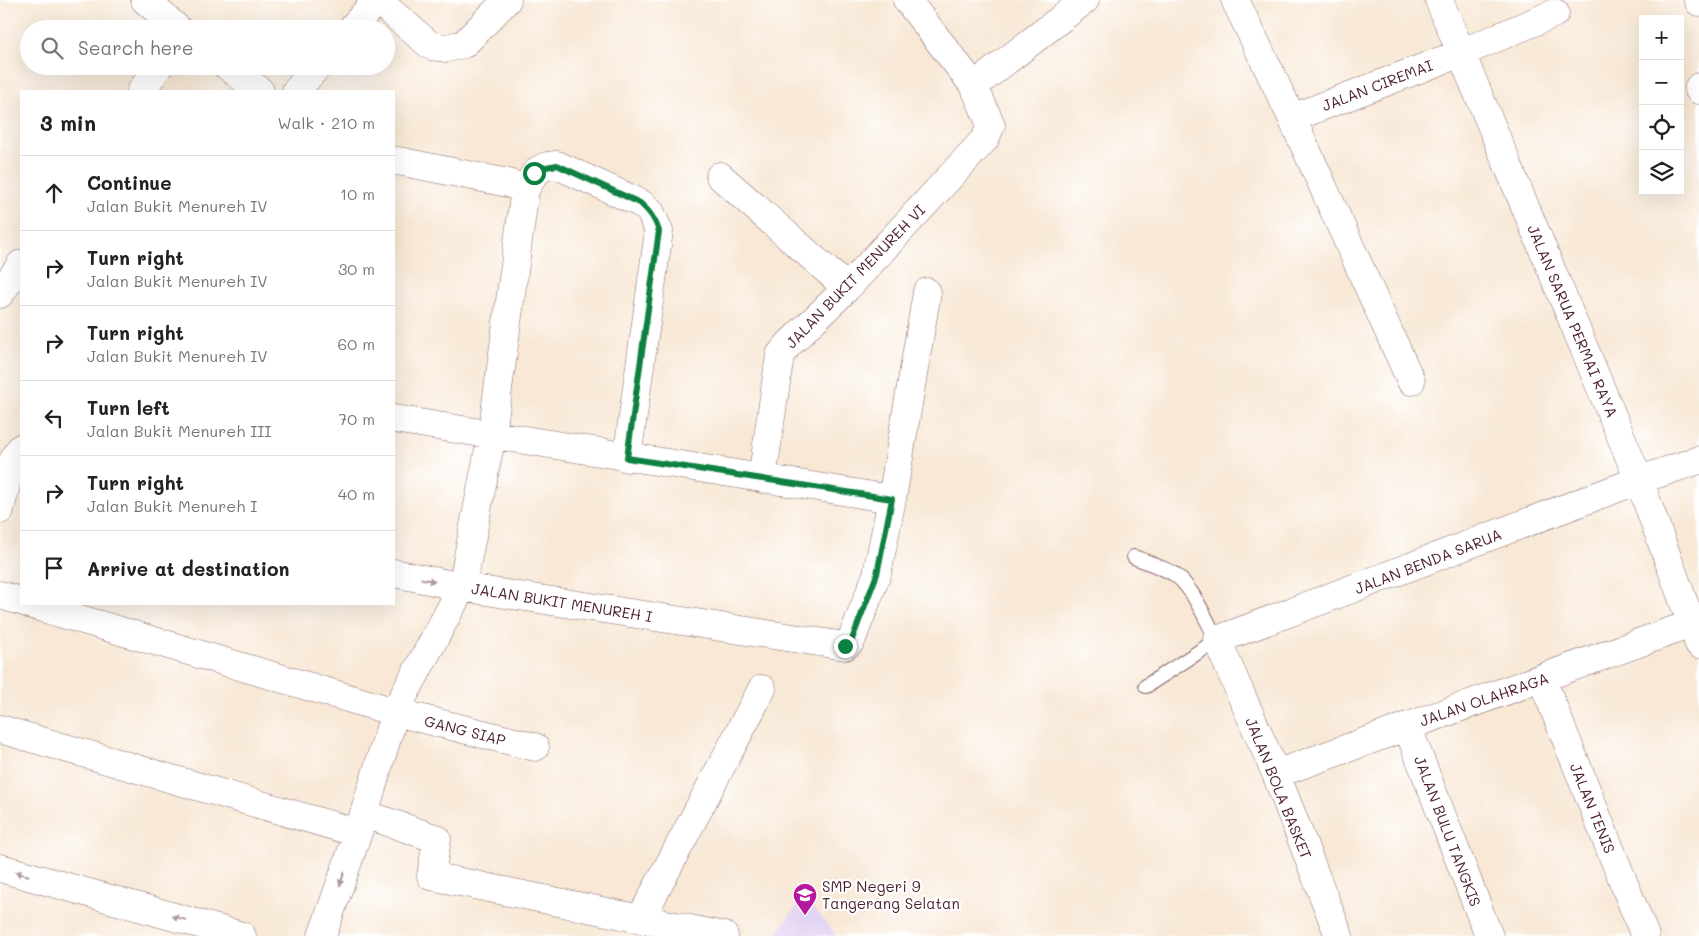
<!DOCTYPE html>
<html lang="en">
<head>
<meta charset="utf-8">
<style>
	body { margin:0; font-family:Mali,sans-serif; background:#f2f2f2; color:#222 }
	.controls { position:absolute; right:15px; top:15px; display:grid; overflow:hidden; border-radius:0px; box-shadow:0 5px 20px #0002 }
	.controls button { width:45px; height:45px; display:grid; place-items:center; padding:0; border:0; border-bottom:1px solid #e0e0e0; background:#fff; color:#222; font:25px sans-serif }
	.stop { position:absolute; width:15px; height:15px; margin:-11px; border:4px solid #0b8043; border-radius:50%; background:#fff }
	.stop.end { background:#0b8043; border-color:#fff; box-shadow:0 1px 5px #0008 }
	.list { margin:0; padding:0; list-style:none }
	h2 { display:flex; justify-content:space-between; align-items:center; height:65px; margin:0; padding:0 20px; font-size:21px }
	h2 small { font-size:16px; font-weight:400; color:#767676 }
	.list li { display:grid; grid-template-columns:32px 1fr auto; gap:15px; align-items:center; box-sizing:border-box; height:75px; padding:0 20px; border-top:1px solid #e0e0e0 }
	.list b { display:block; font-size:19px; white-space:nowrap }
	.list p { margin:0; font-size:16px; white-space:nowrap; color:#767676 }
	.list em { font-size:16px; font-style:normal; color:#767676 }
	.icon { flex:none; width:28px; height:28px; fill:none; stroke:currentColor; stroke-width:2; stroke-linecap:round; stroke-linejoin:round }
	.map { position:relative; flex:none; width:1699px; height:936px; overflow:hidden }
	.search { position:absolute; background:#fff; box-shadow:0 5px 20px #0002; left:20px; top:20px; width:375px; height:55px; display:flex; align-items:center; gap:12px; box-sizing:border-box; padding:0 18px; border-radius:28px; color:#767676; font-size:19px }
	.panel { position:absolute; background:#fff; box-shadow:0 5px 20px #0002; left:20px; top:90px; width:375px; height:515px; border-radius:0px }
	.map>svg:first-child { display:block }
	.built { fill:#e2d4f3 }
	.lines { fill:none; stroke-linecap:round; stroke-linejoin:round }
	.lane-casing { stroke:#876566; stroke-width:16 }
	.street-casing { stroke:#876566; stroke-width:29 }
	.lane { stroke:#fff; stroke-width:14 }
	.street { stroke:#fff; stroke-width:28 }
	.oneway { fill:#ae9aa0 }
	.route { stroke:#0b8043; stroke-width:6 }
	.labels { text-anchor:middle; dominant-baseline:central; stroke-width:4.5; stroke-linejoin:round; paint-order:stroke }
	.street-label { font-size:15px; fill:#4a1f2b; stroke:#fff }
	.poi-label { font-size:15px; fill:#4a1f2b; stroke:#fff; text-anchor:start }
</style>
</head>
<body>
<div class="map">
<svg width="1699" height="936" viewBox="0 0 1699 936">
	<rect width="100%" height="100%" fill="#fff"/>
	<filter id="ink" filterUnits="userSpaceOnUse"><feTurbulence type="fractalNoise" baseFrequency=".02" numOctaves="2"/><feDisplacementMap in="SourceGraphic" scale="10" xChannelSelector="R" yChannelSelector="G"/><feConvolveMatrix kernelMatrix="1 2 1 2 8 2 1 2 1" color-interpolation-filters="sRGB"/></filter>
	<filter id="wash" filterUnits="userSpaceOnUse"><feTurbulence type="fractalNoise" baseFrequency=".0096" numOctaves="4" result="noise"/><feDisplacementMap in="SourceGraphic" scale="20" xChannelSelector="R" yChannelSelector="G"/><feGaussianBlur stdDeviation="1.12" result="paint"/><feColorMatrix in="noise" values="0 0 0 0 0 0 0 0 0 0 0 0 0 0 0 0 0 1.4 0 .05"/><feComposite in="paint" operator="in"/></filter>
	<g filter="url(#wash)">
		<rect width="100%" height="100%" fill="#f8e8d5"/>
		<!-- built -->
		<path class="built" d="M804,896l32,40h-61z"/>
	</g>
	<g filter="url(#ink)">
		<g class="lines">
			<defs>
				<path id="lane" d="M1134,557c13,5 28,10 40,17 19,13 32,46 43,66l-71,46"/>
				<path id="street" d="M145,0l33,29
					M377,0l54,46 16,2 17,-4 43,-44
					M1235,0l57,118 119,263
					M1439,0l200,480 60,164
					M1698,0l1,2
					M351,29l26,-29
					M227,66l33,25
					M974,86l111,-86
					M1699,87v3
					M141,91l18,-25
					M296,91l22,-25
					M1292,118l169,-65 94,-40
					M394,162l4,-1 110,22 17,7
					M720,176l127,112
					M0,294l21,-30
					M394,419l498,80
					M762,479l18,-124 9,-11 58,-56 138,-149 6,-14 -17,-39 -67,-86
					M0,510l11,-46 10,-16
					M394,573l73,15 378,58 6,-5 26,-67 15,-75 35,-207
					M0,595l21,6
					M29,604l366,108 140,35
					M1542,679l103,257
					M1407,726l82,210
					M0,729l358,104
					M1276,774l415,-150
					M365,814l72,25 -6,37 293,60
					M0,868l242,68
					M641,918l121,-229
					M322,936l36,-103 37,-121 67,-125 30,-153 33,-244c8,-15 14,-26 32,-25l83,38 10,8 9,20 -32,227
					M1339,936l-63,-162 -59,-134 422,-160 60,-20"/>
			</defs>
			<!-- lane casing -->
			<use href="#lane" class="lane-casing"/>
			<!-- street casing -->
			<use href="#street" class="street-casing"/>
			<!-- lane -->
			<use href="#lane" class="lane"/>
			<!-- street -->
			<use href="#street" class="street"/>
		</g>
		<!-- one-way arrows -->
		<defs><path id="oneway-solid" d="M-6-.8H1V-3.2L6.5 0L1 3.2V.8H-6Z" transform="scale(1.25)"/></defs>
		<g class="oneway">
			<use href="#oneway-solid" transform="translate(428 580) rotate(12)"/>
			<use href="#oneway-solid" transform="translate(22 874) rotate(-164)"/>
			<use href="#oneway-solid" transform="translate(342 879) rotate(109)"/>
			<use href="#oneway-solid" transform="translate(179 918) rotate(-164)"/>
		</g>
	</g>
	<g class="lines" filter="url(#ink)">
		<!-- route -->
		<path class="route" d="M534,173l7,-5 16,-3 83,38c10,9 15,16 19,28l-32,227 265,41 -15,75 -26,68 -6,4"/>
	</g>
	<!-- icons -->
	<defs>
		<symbol id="school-pin" viewBox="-11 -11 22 30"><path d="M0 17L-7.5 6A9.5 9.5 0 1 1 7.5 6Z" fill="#b5179e" stroke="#fff"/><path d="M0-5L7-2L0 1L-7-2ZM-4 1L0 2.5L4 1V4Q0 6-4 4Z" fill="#fff"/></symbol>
	</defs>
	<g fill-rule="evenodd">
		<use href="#school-pin" x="791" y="881" width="28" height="38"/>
	</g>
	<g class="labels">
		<!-- street labels -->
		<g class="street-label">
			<text transform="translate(1377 85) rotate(-21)">JALAN CIREMAI</text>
			<text transform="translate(855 276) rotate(-46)">JALAN BUKIT MENUREH VI</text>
			<text transform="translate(1573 321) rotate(67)">JALAN SARUA PERMAI RAYA</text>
			<text transform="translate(1428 561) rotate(-21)">JALAN BENDA SARUA</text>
			<text transform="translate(562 602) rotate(9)">JALAN BUKIT MENUREH I</text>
			<text transform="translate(1484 699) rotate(-19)">JALAN OLAHRAGA</text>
			<text transform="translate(465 730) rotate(14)">GANG SIAP</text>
			<text transform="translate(1279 788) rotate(68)">JALAN BOLA BASKET</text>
			<text transform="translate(1593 808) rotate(68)">JALAN TENIS</text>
			<text transform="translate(1448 831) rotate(69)">JALAN BULU TANGKIS</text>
		</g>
		<!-- poi labels -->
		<g class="poi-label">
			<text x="822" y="886">SMP Negeri 9<tspan x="822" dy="17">Tangerang Selatan</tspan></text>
		</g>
	</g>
</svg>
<div class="controls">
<button>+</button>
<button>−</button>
<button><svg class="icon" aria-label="locate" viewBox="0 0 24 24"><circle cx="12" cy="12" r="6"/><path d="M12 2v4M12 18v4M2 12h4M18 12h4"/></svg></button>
<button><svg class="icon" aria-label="layers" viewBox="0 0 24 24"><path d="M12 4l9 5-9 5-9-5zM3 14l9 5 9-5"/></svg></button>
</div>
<div class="stop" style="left:534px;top:173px"></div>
<div class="stop end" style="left:845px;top:646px"></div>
<div class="search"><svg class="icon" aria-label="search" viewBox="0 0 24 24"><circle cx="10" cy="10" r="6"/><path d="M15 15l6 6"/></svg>Search here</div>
<section class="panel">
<h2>3 min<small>Walk · 210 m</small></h2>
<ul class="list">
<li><svg class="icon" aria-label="ahead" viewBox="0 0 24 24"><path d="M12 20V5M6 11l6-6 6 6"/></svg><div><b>Continue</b><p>Jalan Bukit Menureh IV</p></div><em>10 m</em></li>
<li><svg class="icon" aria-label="right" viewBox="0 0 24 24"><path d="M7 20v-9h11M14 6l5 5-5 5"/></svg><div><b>Turn right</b><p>Jalan Bukit Menureh IV</p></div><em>30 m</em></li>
<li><svg class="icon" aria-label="right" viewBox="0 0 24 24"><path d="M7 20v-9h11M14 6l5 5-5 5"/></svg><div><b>Turn right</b><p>Jalan Bukit Menureh IV</p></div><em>60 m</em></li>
<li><svg class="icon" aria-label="left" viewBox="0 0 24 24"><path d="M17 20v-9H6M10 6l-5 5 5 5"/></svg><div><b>Turn left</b><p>Jalan Bukit Menureh III</p></div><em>70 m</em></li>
<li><svg class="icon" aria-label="right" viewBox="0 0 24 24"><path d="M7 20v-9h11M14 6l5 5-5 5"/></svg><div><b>Turn right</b><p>Jalan Bukit Menureh I</p></div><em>40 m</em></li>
<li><svg class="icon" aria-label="arrive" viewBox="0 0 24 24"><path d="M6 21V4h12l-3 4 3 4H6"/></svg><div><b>Arrive at destination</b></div></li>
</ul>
</section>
</div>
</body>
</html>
